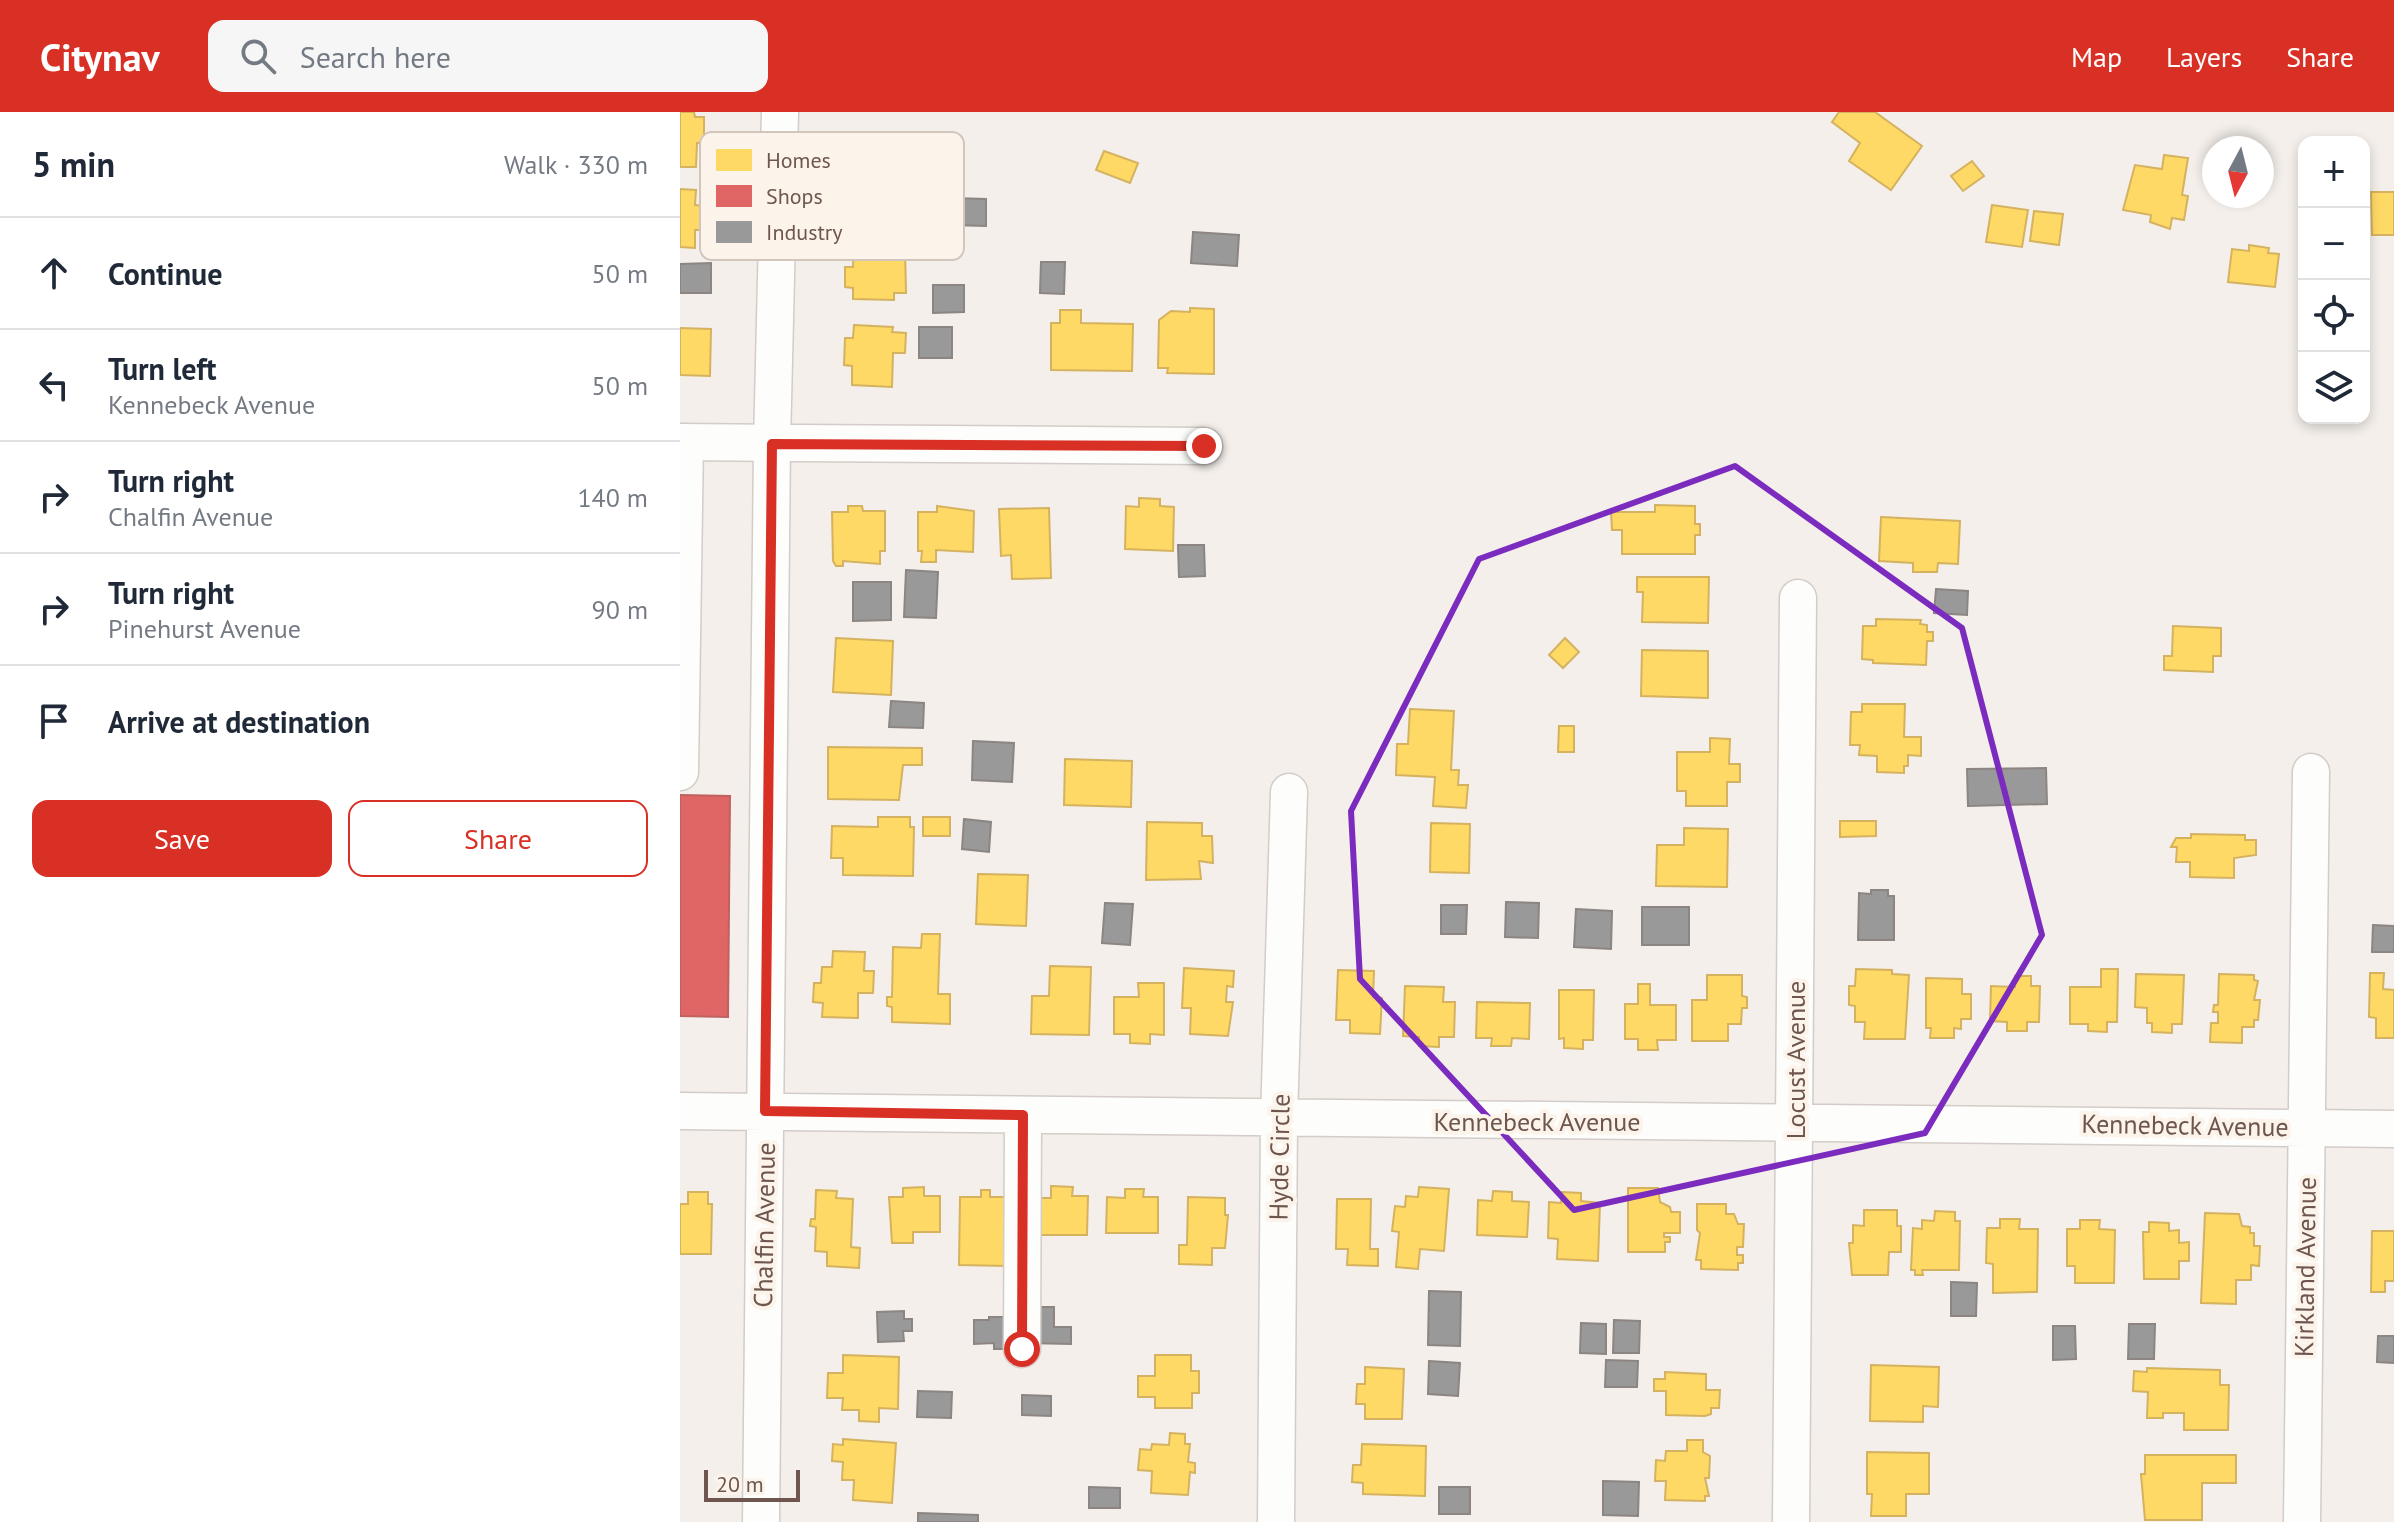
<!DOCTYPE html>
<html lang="en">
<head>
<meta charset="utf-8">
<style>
	body { margin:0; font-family:"PT Sans",sans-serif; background:#f6f6f7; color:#1f2937 }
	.controls { position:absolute; right:24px; top:24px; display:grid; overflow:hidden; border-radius:16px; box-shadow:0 4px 12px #0003 }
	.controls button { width:72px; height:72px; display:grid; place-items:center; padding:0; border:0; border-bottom:2px solid #e0e1e3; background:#fff; color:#1f2937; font:40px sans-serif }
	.compass { position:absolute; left:1522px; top:24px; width:72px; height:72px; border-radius:50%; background:#fff; box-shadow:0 4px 12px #0003; rotate:187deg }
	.scale { position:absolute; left:24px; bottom:20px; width:96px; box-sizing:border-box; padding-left:8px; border:4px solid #6e564e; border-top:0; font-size:22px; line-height:28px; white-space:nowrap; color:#6e564e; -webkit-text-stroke:6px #fcf4eb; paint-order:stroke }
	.stop { position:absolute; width:24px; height:24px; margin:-18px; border:6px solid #d93025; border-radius:50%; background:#fff }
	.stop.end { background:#d93025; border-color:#fff; box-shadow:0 2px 8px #0008 }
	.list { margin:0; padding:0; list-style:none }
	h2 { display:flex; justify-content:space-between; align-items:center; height:104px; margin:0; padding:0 32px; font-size:34px }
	h2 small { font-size:26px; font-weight:400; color:#747a83 }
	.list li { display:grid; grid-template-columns:52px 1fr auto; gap:24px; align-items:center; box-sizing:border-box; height:112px; padding:0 32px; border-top:2px solid #e0e1e3 }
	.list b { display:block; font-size:30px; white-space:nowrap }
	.list p { margin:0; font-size:26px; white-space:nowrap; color:#747a83 }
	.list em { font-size:26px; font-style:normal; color:#747a83 }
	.actions { display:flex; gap:16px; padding:24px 32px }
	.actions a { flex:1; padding:18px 0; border:2px solid #d93025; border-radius:16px; text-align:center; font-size:28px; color:#d93025 }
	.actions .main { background:#d93025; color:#fff }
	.icon { flex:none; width:44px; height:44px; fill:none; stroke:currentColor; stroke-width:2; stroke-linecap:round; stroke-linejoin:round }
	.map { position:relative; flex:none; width:1714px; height:1410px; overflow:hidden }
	header { display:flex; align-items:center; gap:48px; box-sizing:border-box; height:112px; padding:0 40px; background:#d93025; color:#fff }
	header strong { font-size:38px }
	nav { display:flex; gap:44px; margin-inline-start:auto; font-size:28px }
	.search { width:560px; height:72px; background:#f6f6f7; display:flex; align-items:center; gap:20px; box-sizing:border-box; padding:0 28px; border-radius:16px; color:#747a83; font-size:30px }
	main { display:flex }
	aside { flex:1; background:#fff }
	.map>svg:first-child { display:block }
	.homes { fill:#ffd966; stroke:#d4b25f; stroke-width:2 }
	.shops { fill:#e06666; stroke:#be615f; stroke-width:2 }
	.industry { fill:#999; stroke:#8c8582; stroke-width:2 }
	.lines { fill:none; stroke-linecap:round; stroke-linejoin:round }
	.minor-casing { stroke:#d3ccc8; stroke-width:39 }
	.minor { stroke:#fdfdfc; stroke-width:36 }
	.route { stroke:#d93025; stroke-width:10 }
	.marked { fill:none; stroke:#7b2cbf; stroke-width:6; stroke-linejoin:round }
	.labels { text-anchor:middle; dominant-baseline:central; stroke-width:8; stroke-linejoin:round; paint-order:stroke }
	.street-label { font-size:26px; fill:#6e564e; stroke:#fcf4eb }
	.key { fill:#fcf4eb; stroke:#d1c5bc; stroke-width:2 }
	.key-label { font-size:22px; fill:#6e564e }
</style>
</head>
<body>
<header>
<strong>Citynav</strong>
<div class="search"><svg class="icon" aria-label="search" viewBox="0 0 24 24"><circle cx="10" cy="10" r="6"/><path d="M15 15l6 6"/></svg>Search here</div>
<nav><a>Map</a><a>Layers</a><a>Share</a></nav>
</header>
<main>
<aside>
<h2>5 min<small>Walk · 330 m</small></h2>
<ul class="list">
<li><svg class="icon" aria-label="ahead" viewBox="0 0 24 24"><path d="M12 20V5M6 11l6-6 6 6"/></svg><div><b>Continue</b></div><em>50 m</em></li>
<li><svg class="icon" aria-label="left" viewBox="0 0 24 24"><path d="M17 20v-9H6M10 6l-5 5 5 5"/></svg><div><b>Turn left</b><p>Kennebeck Avenue</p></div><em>50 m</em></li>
<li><svg class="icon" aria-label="right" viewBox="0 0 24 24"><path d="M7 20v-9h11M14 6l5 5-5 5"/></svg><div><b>Turn right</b><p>Chalfin Avenue</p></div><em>140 m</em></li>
<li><svg class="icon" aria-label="right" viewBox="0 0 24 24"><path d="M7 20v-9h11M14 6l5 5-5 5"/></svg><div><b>Turn right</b><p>Pinehurst Avenue</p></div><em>90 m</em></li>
<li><svg class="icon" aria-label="arrive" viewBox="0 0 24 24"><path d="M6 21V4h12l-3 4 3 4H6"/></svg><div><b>Arrive at destination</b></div></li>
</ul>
<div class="actions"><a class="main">Save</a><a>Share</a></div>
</aside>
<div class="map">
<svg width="1714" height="1410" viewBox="0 0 1714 1410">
	<rect width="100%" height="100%" fill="#f4efea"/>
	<!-- homes -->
	<path class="homes" d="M0,0h14l1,5h9v26h-7l-1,24h-16z
		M1159,0h36l47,34 -31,44 -42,-29 11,-18 -28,-21z
		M424,39l34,12 -8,20 -34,-13z
		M1484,43l24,3 -6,37 6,1 -4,24 -12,-2 -2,11 -20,-7 1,-7 -28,-5 12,-45 27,4z
		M1292,49l12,15 -21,15 -12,-15z
		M0,77l16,1 -1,15 12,1 -1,24h-11v18l-15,-1z
		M1691,80h23v43h-22z
		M1312,93l36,5 -6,37 -36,-5z
		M1354,99l29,3 -4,31 -29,-4z
		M174,122l41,2 -1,12h11l1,45h-12v7l-41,-1v-11l-8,-1v-20h8z
		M1569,133l20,3 -1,5 11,1 -4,33 -47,-5 4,-33 17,2z
		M510,196l24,1v65l-47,-1 1,-5h-10l1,-48 12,-9 19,1z
		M380,198h21v13l52,1 -1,47 -81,-1v-47h9z
		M174,213l39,2 -1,5 14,1 -1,20h-12l-1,34 -40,-2v-19l-8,-1 1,-27h8z
		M0,216l31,1 -1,47 -30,-1z
		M459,386l21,1v7l14,1 -1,44 -48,-2 1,-43 13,1z
		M975,393l40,1v18h5v11h-5v19h-73v-24h-10l-1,-18h44z
		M168,394h14l1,5h22v40h-5v13l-37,-3v5h-7l-3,-5 -1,-49h16z
		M257,394l37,5 -1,41 -37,-2v12h-15l1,-11h-4v-39h19z
		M369,396l2,70 -39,1 -1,-24 -10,1 -2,-47z
		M1201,405l79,4 -2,43 -20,-1 -1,9h-24v-9l-34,-2z
		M957,465h72l-1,46 -66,-1 1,-30h-6z
		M1196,507l45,1 -1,4 7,1v7h6v9h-6l-1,24 -53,-2v-3l-11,-1 1,-33h13z
		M1493,514l48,2v28h-8v16l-49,-2v-14h8z
		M156,526l57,3 -2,54 -58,-3z
		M885,526l14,14 -16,16 -14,-13z
		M962,538l66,1v47l-67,-2z
		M1182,592h43l-1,33h17v19l-13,-1v11h-4v7l-27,-1v-16l-18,-1 1,-10h-10l1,-33h11z
		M730,597l44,2 -3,59h8l-1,15h10l-2,23 -33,-2 2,-29 -39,-2 1,-31h11z
		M879,614h15v26h-16z
		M1030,626l20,1 -1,25h11v18h-13v24h-41v-15h-9v-39h33z
		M148,635l94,1v17h-19l-4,35 -71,-1z
		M385,647l67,2 -1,46 -67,-2z
		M198,705h32v10h4l-1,49 -70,-1v-17h-12l1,-32 46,1z
		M243,705h27v19h-27z
		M1160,709h36v15l-36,1z
		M467,710l55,1v13h10l1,27 -14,-2 2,18 -55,1z
		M751,711l39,1 -1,49 -39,-1z
		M1004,716l44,1 -1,58 -71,-1 1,-41h27z
		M1511,722l54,1v5h11v15l-22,3v20l-44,-1v-15h-14l1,-15h-6l5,-9h15z
		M298,762l50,1 -2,51 -50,-2z
		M242,822h18l-2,60h12v30l-58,-2v-15l-5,-1v-9h5l1,-50 28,1z
		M153,839l32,1 -1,19h10l-1,22h-15v25l-36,-1 1,-14 -10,-1 1,-19h7l1,-16h10z
		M370,854l41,1 -2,68 -58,-1 1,-38h17z
		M504,856l50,3 -1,16 -6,-1 -1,16h7l-5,34 -38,-2 1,-26h-9z
		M1176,857l36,1v4l17,1 -4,64h-41l1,-17h-10v-16l-6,-1v-19h6z
		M1421,857h17l-1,53h-10v10l-19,-1v-7h-18v-37h31z
		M658,858l36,1 -1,26 9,1 -2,36 -30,-1v-13h-14z
		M1690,861h14l-1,16 11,1v48h-18v-20l-7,-1z
		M1456,862l48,1 -2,49h-10v9l-20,-1v-9h-5v-15l-12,-1z
		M1539,862l35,1v5l4,1 -4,19h6l-2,20h-4v7h-12v16l-32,-1 1,-19h7v-11h-5l1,-7h4z
		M1027,863h35v21l5,1v11h-5l-1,16h-13v17h-36v-41h15z
		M1335,864h16v10h9l-1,36h-12v9h-20v-9l-17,-1 1,-35 24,1z
		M1246,866l36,1v15h9v25h-10v10l-7,-1v10h-24l1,-10h-5z
		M458,871h26v52l-14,-1v10l-20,-1v-9h-16v-37h25z
		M958,872h12v21h26v35h-19l1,10h-20v-11h-13v-35h13z
		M725,874l39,1 -1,15h12l-1,35h-15v10l-20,-1v-9l-16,-1z
		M879,878h35l-1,50h-10v9l-19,-1v-10l-5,1z
		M797,890l53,1 -1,36 -17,-1 -1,8h-20l1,-8h-16z
		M371,1074l22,1 -1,9h16l-1,39h-51v-37h15z
		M244,1075v9h16v36h-27v11h-21l-3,-46h14v-9z
		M739,1075l30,2 -5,62 -24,-2 -2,20 -22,-2 3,-35 -7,-1 3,-25 10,1 1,-11 12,1z
		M948,1076h30l2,14 10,5 1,5h9v21h-16v4h6v5h-5v10h-37z
		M445,1077h19l-1,8h15v36h-52l1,-36 18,1z
		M136,1078l21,1 -1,7 17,1 -2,48 9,1 -1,20 -32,-2v-14l-12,-1 1,-24 -6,-1 1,-7h4z
		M301,1078h9v7h19l-1,69 -49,-1 1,-68h21z
		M813,1079l19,1v9l17,1 -2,35 -50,-2 1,-35 14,1z
		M8,1080h20v12h4l-1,50h-31v-50h8z
		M882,1080l19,1v8l19,2 -2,58 -41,-2 1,-20 -10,-1 1,-36 12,1z
		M508,1085l37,1v17h3l-3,33h-13v17l-33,-1v-19h8z
		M657,1087h34l-1,50h8v17l-31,-1 1,-16h-12z
		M1017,1092h29v10h8l4,10h6l-1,23h-6v8h6v8h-5v7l-37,-1v-9h-5l4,-27 -3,-3z
		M1184,1098h33v16h4v26h-12l-1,23h-36l-3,-32h4v-18l11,1z
		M1255,1099l20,1v9h5l-1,49h-37l1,5h-8v-5h-4l2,-42 9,1v-9l12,1z
		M1525,1101l34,1 3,12 8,1v6h4v13h6l-1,20 -8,-1v15h-15v24l-35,-1z
		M1320,1107h20l-1,10h19l-1,63 -44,1v-29l-7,-1 1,-35h13z
		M1400,1108h20l-1,9 16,1 -1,53h-39v-17h-8v-37h13z
		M1469,1110l20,1v8l10,-1v13l10,-1v19h-10v18h-35l-1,-47h6z
		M1692,1119h22v50h-9v11h-14z
		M163,1243l56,2 -1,52 -19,-1v14l-20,-1v-11h-17l1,-12h-16l1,-25h15z
		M475,1243h36v16h8v22h-7v15h-37v-11h-17v-21h17z
		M1191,1253l68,2 -1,40 -15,-1v16l-53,-1z
		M685,1255l39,2 -2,50h-37v-15h-9l1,-20h8z
		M1467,1256l73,2v15h9l-1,45h-44v-17h-21v5h-16l1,-26 -15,-1 1,-20 13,1z
		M985,1260l41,2v16h14l-1,18h-8v6l-6,2 -39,-1v-24h-12v-12h11z
		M490,1321l15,1v10h5l-2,18 7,1v10l-5,-1 -2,23 -37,-2 1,-22 -14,-1 2,-21 11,1 1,-6 17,1z
		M163,1327l53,4 -4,60 -39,-3 1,-20h-12l1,-18 -11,-1 1,-17 10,1z
		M1007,1328h16v12l7,4 -1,22h-4l4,18h-4v5l-40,-1 1,-19h-11l1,-21 9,1 1,-10h21z
		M682,1332l64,2 -1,50 -62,-2v-11l-11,-1 1,-17h8z
		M1187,1340l62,1v41h-23v22h-35l1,-22h-5z
		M1465,1343h91v28h-34v37h-57l-4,-46h4z"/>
	<!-- shops -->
	<path class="shops" d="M0,683l50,1 -2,221 -48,-1z"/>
	<!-- industry -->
	<path class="industry" d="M272,86l34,1v27l-35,-1z
		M513,120l46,3 -2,31 -46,-3z
		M361,150h24l-1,32 -24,-1z
		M31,151v30h-31v-29z
		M253,173h31v27l-31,1z
		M239,215h33v31h-33z
		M498,433h26l1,31 -26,1z
		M226,458l32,2 -2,46 -32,-1z
		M173,470h38v38l-38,1z
		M1256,477l32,2 -1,24 -33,-2z
		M211,589l33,2 -1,25 -34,-1z
		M293,629l41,2 -2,39 -40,-2z
		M1366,656l1,36 -79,2 -1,-37z
		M284,707l27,3 -2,30 -27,-3z
		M1191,778h17v6h6v44h-36l1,-47 12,1z
		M826,790l33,1 -1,35 -33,-1z
		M425,791l28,1 -3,41 -28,-2z
		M761,793h26l-1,29h-25z
		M962,795h47v38h-47z
		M896,797l36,2 -1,38 -37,-2z
		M1693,813l21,1v26h-22z
		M1271,1170l26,1 -1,33h-25z
		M749,1179l32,1 -1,54 -32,-1z
		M347,1195h27v20h17v17l-45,-1z
		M224,1199v8h8v12h-9l1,10 -26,1 -1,-30z
		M309,1205h31v32h-26v-6l-20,1v-24h15z
		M934,1208l26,1 -1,32h-26z
		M901,1211l25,1v30l-26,-1z
		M1449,1212h26l-1,35h-26z
		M1373,1214h22l1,33 -23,1z
		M1698,1224h16v27l-17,-1z
		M926,1248l32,1 -1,26h-32z
		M749,1249l31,2 -2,33 -30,-2z
		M238,1279l34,1 -1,26 -34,-1z
		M342,1283l29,1v20l-29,-1z
		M923,1369l36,1 -1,34 -35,-1z
		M409,1375l31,1v20h-31z
		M759,1375h31v27h-31z
		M238,1401l60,2v7h-60z"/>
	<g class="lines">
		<defs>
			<path id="minor" d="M0,330l524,4
				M0,660l5,-330
				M0,999l1714,18
				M342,1237l1,-234
				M81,1410l11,-1078 8,-332
				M596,1410l3,-403 10,-327
				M1111,1410l7,-924
				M1622,1410l9,-750"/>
		</defs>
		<!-- minor casing -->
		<use href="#minor" class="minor-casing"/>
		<!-- minor -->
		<use href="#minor" class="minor"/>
	</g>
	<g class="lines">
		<!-- route -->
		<path class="route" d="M342,1237l1,-234 -258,-4 7,-667 432,2"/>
	</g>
	<!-- marked area -->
	<path class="marked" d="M1055,354l227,162 80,307 -117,198 -351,77 -214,-231 -9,-168 128,-252z"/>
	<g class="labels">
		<!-- street labels -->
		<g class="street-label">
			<text transform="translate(1115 948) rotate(-90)">Locust Avenue</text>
			<text x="857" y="1009">Kennebeck Avenue</text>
			<text transform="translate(1505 1013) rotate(1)">Kennebeck Avenue</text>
			<text transform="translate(599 1045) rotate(-89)">Hyde Circle</text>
			<text transform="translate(84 1113) rotate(-89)">Chalfin Avenue</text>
			<text transform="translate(1625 1155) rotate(-89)">Kirkland Avenue</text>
		</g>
	</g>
	<!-- legend -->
	<rect x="20" y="20" width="264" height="128" rx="12" class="key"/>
	<rect x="36" y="37" width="36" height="22" fill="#ffd966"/>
	<rect x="36" y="73" width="36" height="22" fill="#e06666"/>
	<rect x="36" y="109" width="36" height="22" fill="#999"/>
	<g class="key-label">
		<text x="86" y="56">Homes</text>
		<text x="86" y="92">Shops</text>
		<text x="86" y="128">Industry</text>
	</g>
</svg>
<div class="controls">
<button>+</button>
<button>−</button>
<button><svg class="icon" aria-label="locate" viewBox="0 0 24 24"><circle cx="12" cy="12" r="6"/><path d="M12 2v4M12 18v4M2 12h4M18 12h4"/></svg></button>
<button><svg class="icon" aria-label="layers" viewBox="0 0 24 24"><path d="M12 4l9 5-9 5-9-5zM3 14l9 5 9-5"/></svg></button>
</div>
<svg class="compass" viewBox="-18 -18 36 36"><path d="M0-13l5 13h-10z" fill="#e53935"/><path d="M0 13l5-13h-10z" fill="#747a83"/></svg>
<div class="scale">20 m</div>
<div class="stop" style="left:342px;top:1237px"></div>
<div class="stop end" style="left:524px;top:334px"></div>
</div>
</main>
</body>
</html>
